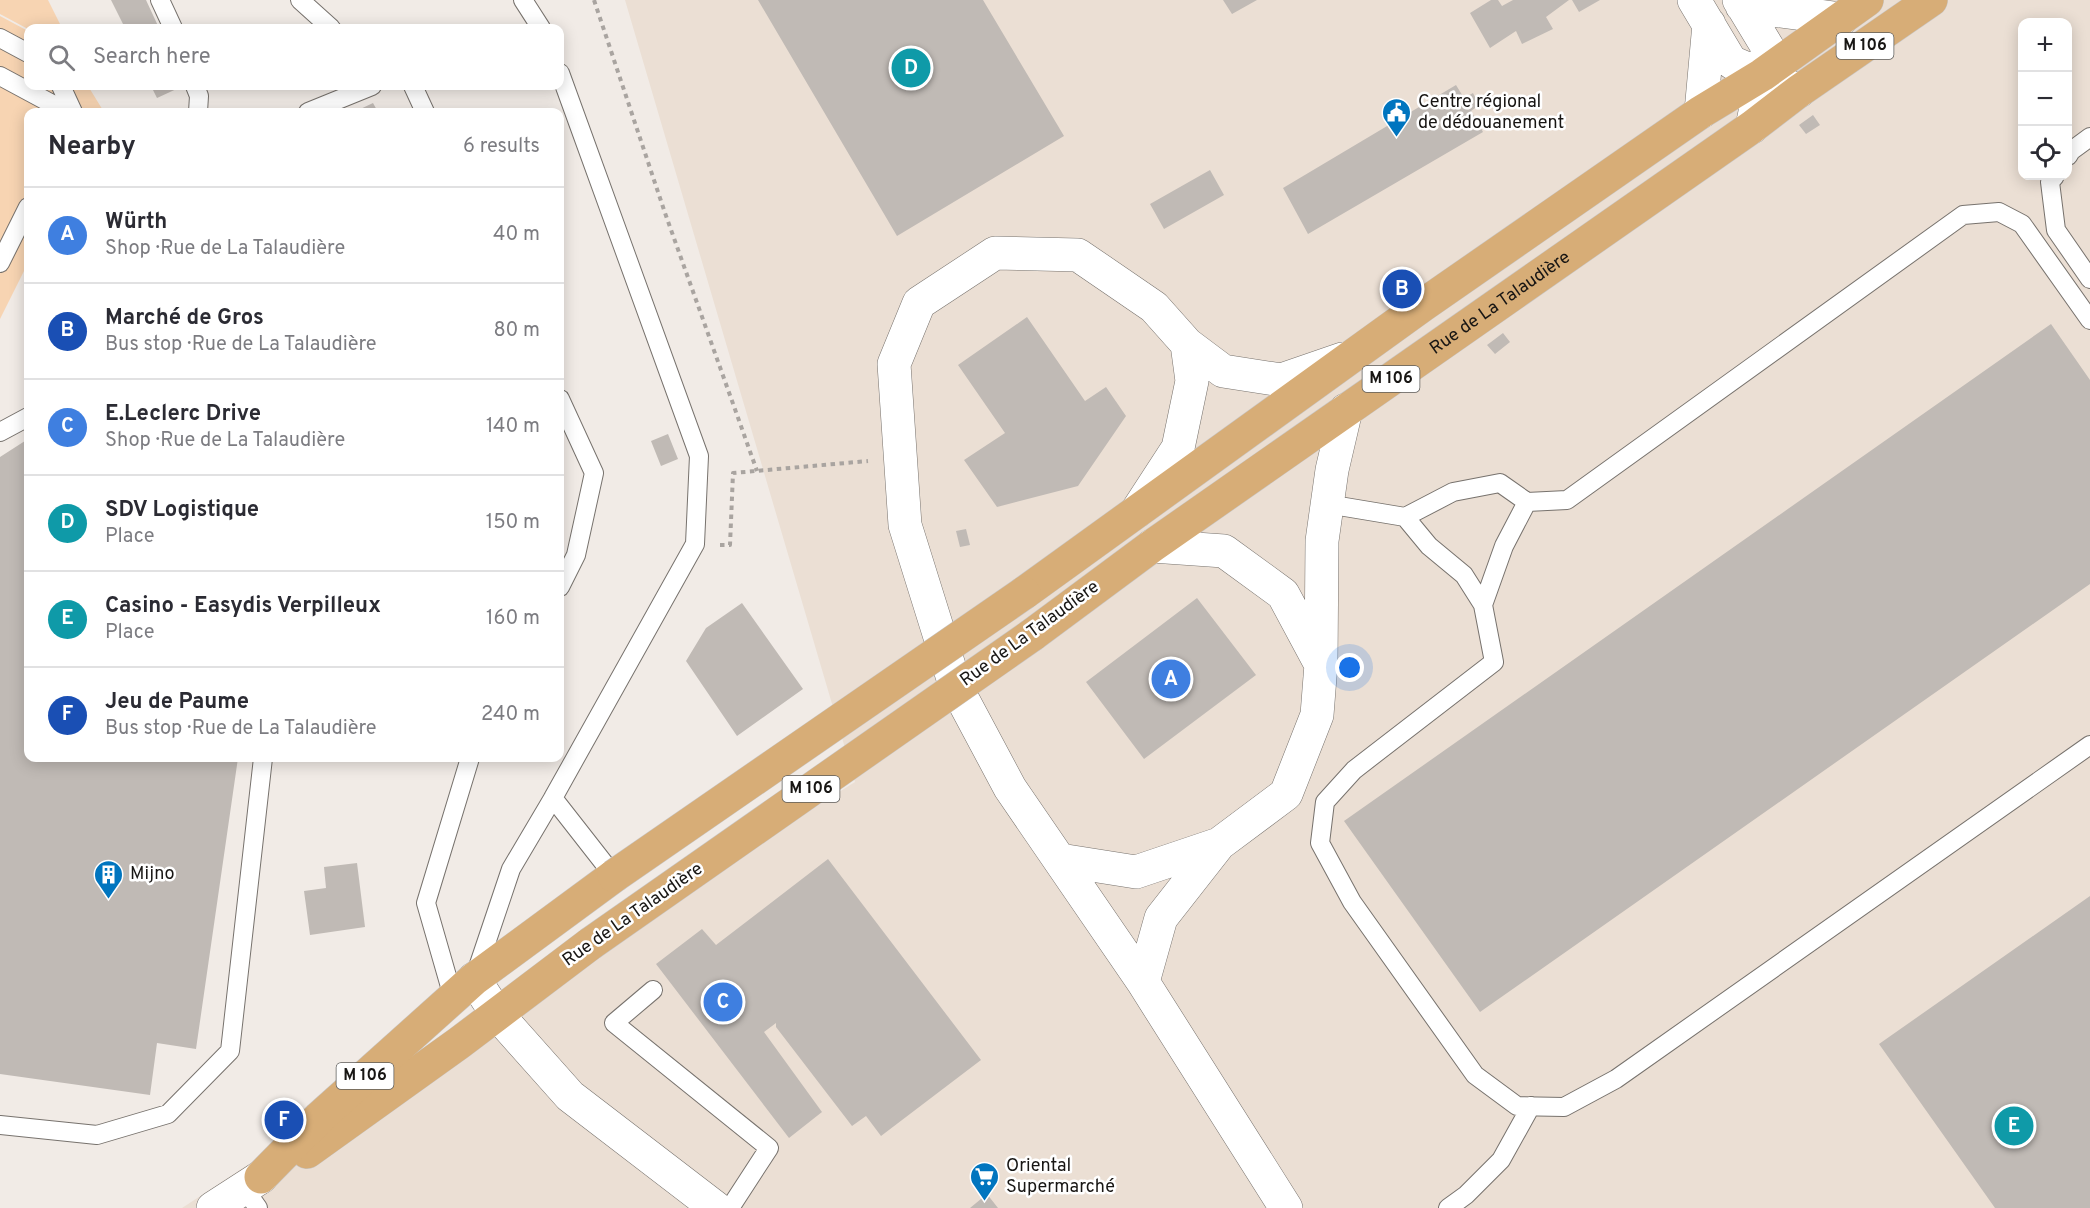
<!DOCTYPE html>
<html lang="en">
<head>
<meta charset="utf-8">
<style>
	body { margin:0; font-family:Overpass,sans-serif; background:#f7f7f7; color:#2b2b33 }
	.controls { position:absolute; right:18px; top:18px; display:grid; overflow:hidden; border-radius:12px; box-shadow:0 3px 15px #0003 }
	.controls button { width:54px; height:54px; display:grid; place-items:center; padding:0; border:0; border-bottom:2px solid #e1e1e2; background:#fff; color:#2b2b33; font:30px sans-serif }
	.you { position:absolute; left:1350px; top:668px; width:21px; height:21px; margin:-15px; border:4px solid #fff; border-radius:50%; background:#1a73e8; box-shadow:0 0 0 9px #1a73e833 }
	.badge { display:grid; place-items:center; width:39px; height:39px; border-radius:50%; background:#d93025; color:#fff; font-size:20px; font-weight:700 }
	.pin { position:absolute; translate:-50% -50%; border:3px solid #fff; box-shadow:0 2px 6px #0006 }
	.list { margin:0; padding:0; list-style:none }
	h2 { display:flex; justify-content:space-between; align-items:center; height:78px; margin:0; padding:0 24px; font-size:26px }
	h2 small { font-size:20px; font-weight:400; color:#7c7c81 }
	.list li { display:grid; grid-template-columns:39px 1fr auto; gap:18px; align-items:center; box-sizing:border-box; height:96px; padding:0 24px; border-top:2px solid #e1e1e2 }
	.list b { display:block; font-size:22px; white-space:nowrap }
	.list p { margin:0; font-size:20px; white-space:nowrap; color:#7c7c81 }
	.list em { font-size:20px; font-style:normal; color:#7c7c81 }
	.icon { flex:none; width:33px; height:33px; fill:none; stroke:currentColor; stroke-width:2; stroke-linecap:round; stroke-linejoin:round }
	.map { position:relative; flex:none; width:2090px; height:1208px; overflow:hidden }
	.search { position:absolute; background:#fff; box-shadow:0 3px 15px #0003; left:24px; top:24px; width:540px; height:66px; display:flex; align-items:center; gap:15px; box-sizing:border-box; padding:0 21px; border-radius:12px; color:#7c7c81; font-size:22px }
	.panel { position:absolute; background:#fff; box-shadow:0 3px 15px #0003; left:24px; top:108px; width:540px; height:654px; border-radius:12px }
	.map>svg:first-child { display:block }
	.built { fill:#ebdfd4; fill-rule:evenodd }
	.green { fill:#f7d4b2 }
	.building { fill:#c0bab5 }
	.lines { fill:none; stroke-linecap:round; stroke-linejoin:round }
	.service-casing { stroke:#77726d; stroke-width:20 }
	.minor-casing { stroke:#77726d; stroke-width:34 }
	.secondary-casing { stroke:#77726d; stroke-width:34 }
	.primary-casing { stroke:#c8c7c7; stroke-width:34 }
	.path { stroke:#a9a4a0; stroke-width:4; stroke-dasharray:4.5 4.5; stroke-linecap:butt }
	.service { stroke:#fff; stroke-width:18 }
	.minor { stroke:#fff; stroke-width:33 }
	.secondary { stroke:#fff; stroke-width:33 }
	.primary { stroke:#d7ad77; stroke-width:33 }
	.primary-bridge-casing { stroke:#c8c7c7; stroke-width:34; stroke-linecap:butt }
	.primary-bridge { stroke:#d7ad77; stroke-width:33 }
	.labels { text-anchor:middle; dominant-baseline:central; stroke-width:5; stroke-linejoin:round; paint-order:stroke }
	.shield { fill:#fff; stroke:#5d5c5a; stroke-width:1.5 }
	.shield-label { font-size:16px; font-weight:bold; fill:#181614 }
	.poi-label { font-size:18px; fill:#181614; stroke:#fff; text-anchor:start }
	.street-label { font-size:18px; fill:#181614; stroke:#fff }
</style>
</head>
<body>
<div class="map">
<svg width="2090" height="1208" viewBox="0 0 2090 1208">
	<rect width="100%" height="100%" fill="#f1ebe6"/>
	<!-- built -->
	<path class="built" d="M625,0h1465v1208h-1908l137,-90 536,-336zM2022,22h46v154h-46z"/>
	<!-- green -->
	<path class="green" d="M0,0h48l14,28 -34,1 -28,-15z
		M0,16l28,15v55h60l16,26h-76v151l-28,56z"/>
	<!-- building -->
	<path class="building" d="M111,0h35l13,28h-34z
		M758,0h225l81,136 -167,100z
		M1223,0h34l-25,14z
		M1491,0h7l4,6 11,-6h56l-23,17 7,12 -31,15 -6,-13 -26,17 -20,-35z
		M1572,0h28l-21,12z
		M1456,85l8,13 9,-5 6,12 -8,6 12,21 -175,102 -25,-46z
		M151,86h32l-26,12z
		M373,103l5,9h-24z
		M1813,115l7,10 -14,9 -7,-9z
		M1210,170l14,25 -60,34 -14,-25z
		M1027,317l58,84 21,-14 20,29 -48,70 -81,21 -33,-47 41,-27 -47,-68z
		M2051,324l39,56v204l-610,428 -136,-191z
		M1503,333l7,9 -15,12 -8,-9z
		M668,434l10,25 -17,7 -10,-25z
		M28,439v319h210l-42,291 -39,-6 -7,52 -150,-21v-617z
		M966,529l4,16 -10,2 -4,-16z
		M1197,598l59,77 -112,84 -58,-77z
		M742,603l61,86 -66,47 -51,-75 20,-33z
		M828,859l153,201 -100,76 -15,-20 -14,10 -76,-99v-4l-12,9 58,80 -33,26 -133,-174 46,-35 14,16z
		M357,863l8,64 -55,8 -6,-44 22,-3 -2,-21z
		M2090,896v312h-95l-116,-164z
		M987,1194l11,14h-28z"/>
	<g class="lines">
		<defs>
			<path id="service" d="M160,0l13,28
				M300,0l31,28
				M523,0l18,28
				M0,38l28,15
				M0,76l67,36
				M61,86l12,26
				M195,86l4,10 -1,16
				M413,86l12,26
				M308,112l64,-26
				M2068,156l3,-5 19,-14
				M2055,176l-5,6 6,48 34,49
				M0,263l28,-56
				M2090,320l-68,-96 -23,-12 -36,3 -396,285 -40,2 -27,-19 -47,9 -48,25 24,29 35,29 19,30 11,57 -140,108 -29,32 -5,41 32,59 123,173 42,31 47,1 52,-28 474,-334
				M560,399l34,74 -18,82 -16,32
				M0,432l28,-15
				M1327,504l78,13
				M1483,605l21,-59 23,-44
				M553,798l61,78
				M476,973l35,-104 42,-71 142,-254 4,-88 -139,-383
				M653,990l-39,33 155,125 -39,60
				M453,997l-27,-94 44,-145
				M0,1125l97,10 71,-21 62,-63 33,-293
				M244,1188l14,20
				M1448,1208l18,-13 35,-35 30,-54"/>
			<path id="minor" d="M1137,511l41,-63 14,-67 -5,-37
				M1152,546l72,5 59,43 37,69
				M1060,860l76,12 83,-28
				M1143,982l18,-64 58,-74 67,-50 31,-79 4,-51 1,-123 10,-71 14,-60
				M497,1014l73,82 146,112
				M1286,1208l-143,-226 -133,-194 -55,-103 -50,-160 -11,-161 25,-61 76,-50 83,2 76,52 33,37 36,27 58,9 61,-21"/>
			<path id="secondary" d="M1694,0l37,62 68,29
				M1739,0l29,48 -16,79
				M1742,6l99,13
				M1701,112l8,-88
				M474,979l23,35
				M213,1208l48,-31"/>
			<g id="primary">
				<path d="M1024,593l399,-288 278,-193 61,-37 105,-75"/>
				<path id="s1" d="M1032,635l120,-89 600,-419 47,-36 132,-91"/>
				<path d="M307,1152l152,-109 131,-99"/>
				<path d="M261,1177l58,-59 155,-139 140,-103"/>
			</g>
		</defs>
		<!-- service casing -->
		<use href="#service" class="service-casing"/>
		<!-- minor casing -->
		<use href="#minor" class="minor-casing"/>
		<!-- secondary casing -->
		<use href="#secondary" class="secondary-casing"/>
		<!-- primary casing -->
		<use href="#primary" class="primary-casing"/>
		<!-- path -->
		<path class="path" d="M594,0l71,213 92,258
			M720,545h10l3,-72 135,-12"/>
		<!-- service -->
		<use href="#service" class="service"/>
		<!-- minor -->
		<use href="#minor" class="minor"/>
		<!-- secondary -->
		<use href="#secondary" class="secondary"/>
		<!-- primary -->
		<use href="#primary" class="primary"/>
		<defs>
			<path id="primary-bridge" d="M614,876l410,-283
				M590,944l442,-309"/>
		</defs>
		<!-- primary-bridge casing -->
		<use href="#primary-bridge" class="primary-bridge-casing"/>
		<!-- primary-bridge -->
		<use href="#primary-bridge" class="primary-bridge"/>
	</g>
	<!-- icons -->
	<defs>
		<symbol id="civic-pin" viewBox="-11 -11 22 30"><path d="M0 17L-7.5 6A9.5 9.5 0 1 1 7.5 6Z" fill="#0075bf" stroke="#fff"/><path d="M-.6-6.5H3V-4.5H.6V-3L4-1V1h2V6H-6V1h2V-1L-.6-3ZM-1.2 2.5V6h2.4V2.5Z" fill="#fff"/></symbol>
		<symbol id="building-pin" viewBox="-11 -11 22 30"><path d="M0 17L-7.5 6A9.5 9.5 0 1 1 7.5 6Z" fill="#0075bf" stroke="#fff"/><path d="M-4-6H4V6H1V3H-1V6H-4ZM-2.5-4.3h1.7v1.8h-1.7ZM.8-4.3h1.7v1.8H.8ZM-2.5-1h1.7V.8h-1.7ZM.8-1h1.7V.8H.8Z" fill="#fff"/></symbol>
		<symbol id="supermarket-pin" viewBox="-11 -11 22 30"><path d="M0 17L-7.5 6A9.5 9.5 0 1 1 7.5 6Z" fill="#0075bf" stroke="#fff"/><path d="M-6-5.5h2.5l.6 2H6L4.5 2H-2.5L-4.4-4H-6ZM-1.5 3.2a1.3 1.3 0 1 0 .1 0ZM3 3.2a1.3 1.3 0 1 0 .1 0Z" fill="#fff"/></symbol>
	</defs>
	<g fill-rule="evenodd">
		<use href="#civic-pin" x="1380" y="96" width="33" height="45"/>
		<use href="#building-pin" x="92" y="858" width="33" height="45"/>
		<use href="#supermarket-pin" x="968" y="1160" width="33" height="45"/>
	</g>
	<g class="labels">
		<!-- shield labels -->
		<g class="shield">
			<rect x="1836.5" y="33" width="57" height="26" rx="4.5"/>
			<rect x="1362.5" y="366" width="57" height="26" rx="4.5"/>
			<rect x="782.5" y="776" width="57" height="26" rx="4.5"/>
			<rect x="336.5" y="1063" width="57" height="26" rx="4.5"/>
		</g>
		<g class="shield-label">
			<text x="1865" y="46">M 106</text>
			<text x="1391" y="379">M 106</text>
			<text x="811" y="789">M 106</text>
			<text x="365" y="1076">M 106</text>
		</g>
		<!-- poi labels -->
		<g class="poi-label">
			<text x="1418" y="102">Centre régional<tspan x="1418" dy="21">de dédouanement</tspan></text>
			<text x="130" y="874">Mijno</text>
			<text x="1006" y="1166">Oriental<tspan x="1006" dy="21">Supermarché</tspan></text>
		</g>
		<!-- street labels -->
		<g class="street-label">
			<text stroke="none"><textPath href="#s1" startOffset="574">Rue de La Talaudière</textPath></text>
			<text transform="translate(1030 634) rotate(-36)">Rue de La Talaudière</text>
			<text transform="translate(633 915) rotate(-35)">Rue de La Talaudière</text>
		</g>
	</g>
</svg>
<div class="controls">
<button>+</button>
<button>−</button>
<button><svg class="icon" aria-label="locate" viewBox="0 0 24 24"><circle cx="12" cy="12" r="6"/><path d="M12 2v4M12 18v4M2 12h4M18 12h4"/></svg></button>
</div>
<div class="you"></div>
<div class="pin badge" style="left:1171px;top:679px;background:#3f7fe0">A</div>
<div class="pin badge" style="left:1402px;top:289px;background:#1a4fb4">B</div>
<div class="pin badge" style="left:723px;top:1002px;background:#3f7fe0">C</div>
<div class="pin badge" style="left:911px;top:68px;background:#0f9aa8">D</div>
<div class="pin badge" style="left:2014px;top:1126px;background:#0f9aa8">E</div>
<div class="pin badge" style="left:284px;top:1120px;background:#1a4fb4">F</div>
<div class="search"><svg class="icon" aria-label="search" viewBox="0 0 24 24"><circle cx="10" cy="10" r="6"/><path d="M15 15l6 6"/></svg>Search here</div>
<section class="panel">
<h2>Nearby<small>6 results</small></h2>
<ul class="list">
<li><span class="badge" style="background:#3f7fe0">A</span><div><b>Würth</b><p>Shop · Rue de La Talaudière</p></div><em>40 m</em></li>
<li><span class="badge" style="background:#1a4fb4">B</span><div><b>Marché de Gros</b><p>Bus stop · Rue de La Talaudière</p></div><em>80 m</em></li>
<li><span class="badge" style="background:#3f7fe0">C</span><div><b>E.Leclerc Drive</b><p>Shop · Rue de La Talaudière</p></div><em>140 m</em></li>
<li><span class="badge" style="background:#0f9aa8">D</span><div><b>SDV Logistique</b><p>Place</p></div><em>150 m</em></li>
<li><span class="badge" style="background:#0f9aa8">E</span><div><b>Casino - Easydis Verpilleux</b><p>Place</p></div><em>160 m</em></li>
<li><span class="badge" style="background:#1a4fb4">F</span><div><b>Jeu de Paume</b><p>Bus stop · Rue de La Talaudière</p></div><em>240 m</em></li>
</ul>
</section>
</div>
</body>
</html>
